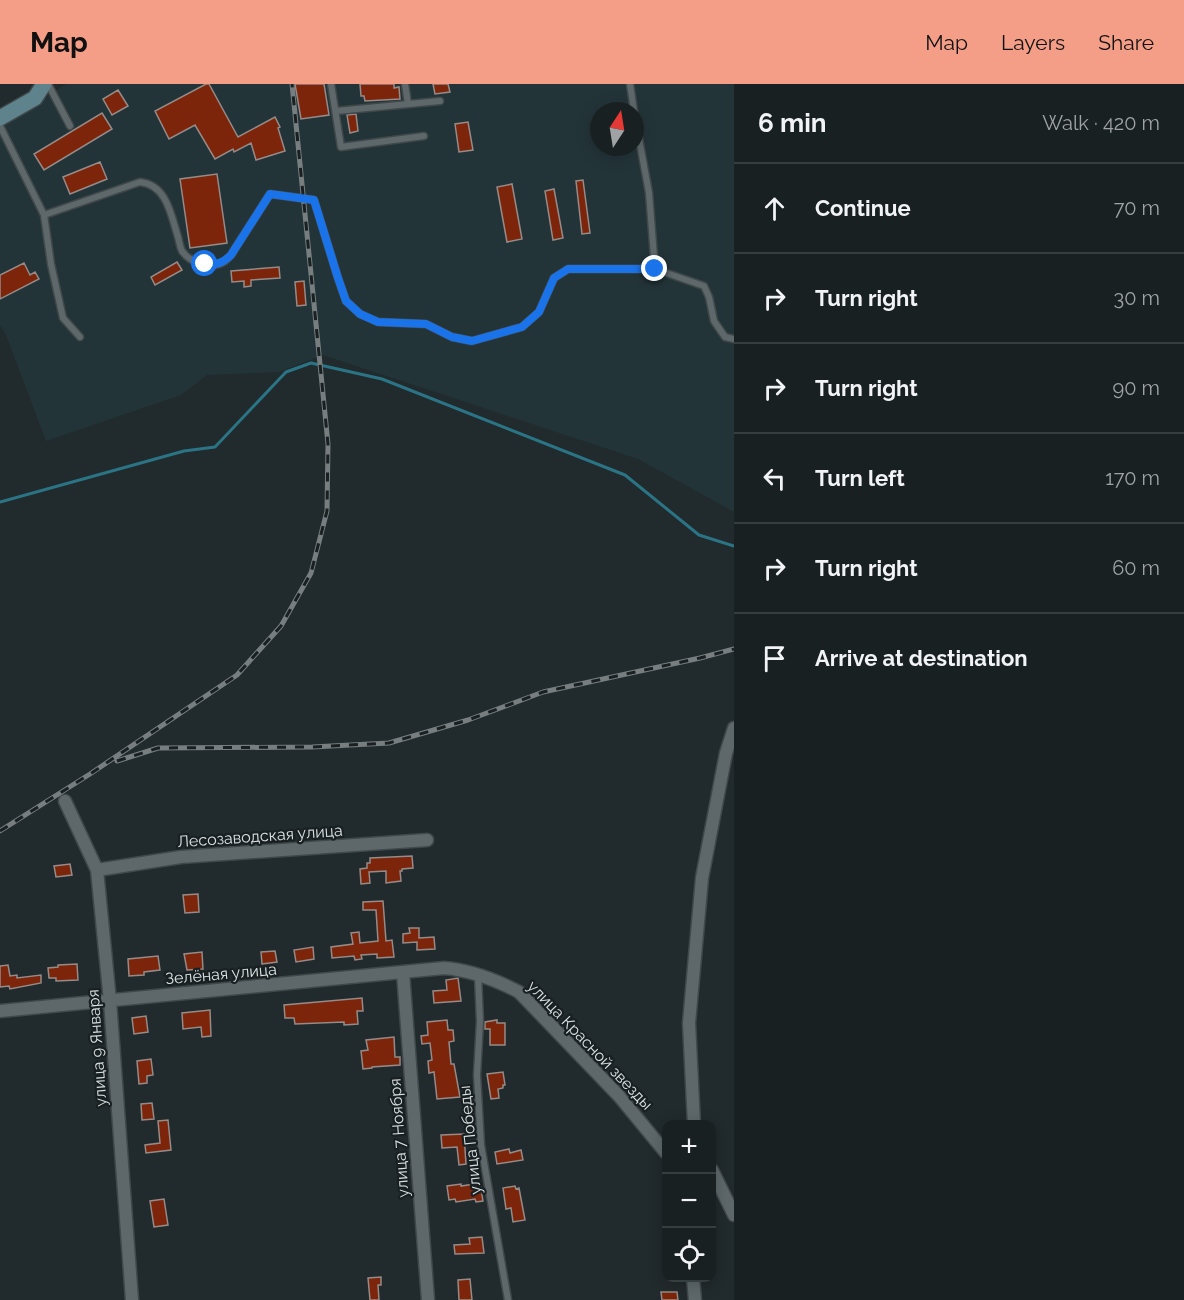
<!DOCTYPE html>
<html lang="en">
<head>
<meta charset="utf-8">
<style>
	body { margin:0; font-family:Raleway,sans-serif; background:#262d2e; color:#f1f3f6 }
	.controls { position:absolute; right:18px; bottom:18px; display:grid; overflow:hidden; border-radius:12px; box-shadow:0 3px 15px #0003 }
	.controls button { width:54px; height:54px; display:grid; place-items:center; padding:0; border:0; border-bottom:2px solid #373e3f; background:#192021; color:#f1f3f6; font:30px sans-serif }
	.compass { position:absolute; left:590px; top:18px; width:54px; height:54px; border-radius:50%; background:#192021; box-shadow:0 3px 15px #0003; rotate:12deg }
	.stop { position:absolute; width:18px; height:18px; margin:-14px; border:4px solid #1a73e8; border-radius:50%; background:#fff }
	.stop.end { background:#1a73e8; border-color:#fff; box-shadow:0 2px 6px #0008 }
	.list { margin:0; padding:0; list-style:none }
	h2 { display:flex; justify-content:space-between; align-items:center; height:78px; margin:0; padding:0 24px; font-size:26px }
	h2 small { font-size:20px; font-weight:400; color:#9fa3a5 }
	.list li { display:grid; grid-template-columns:39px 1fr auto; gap:18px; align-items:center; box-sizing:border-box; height:90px; padding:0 24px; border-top:2px solid #373e3f }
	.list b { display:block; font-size:22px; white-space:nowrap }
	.list em { font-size:20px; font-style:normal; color:#9fa3a5 }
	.icon { flex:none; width:33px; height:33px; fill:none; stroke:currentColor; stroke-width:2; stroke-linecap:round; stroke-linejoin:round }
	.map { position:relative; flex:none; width:734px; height:1216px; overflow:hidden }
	header { display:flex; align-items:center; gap:36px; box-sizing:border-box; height:84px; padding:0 30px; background:#f49e87; color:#111 }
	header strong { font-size:28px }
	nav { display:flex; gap:33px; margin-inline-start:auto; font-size:21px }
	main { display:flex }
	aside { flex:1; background:#192021 }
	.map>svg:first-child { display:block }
	.built { fill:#233439; fill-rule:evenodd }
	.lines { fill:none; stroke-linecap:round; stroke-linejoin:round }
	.stream { stroke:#2b7485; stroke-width:3 }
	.building { fill:#7d250b; stroke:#958b88; stroke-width:1.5 }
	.lane-casing { stroke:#41484a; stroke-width:9 }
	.street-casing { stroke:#41484a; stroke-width:15 }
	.secondary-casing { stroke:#41484a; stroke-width:18 }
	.lane { stroke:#5e686b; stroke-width:6 }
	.street { stroke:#5e686b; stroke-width:12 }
	.secondary { stroke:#5e838d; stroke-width:15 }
	.rail-casing { stroke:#777e80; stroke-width:5 }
	.rail { stroke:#182022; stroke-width:3; stroke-dasharray:9; stroke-linecap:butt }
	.route { stroke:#1a73e8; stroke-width:8 }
	.labels { text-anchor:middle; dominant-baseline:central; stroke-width:4.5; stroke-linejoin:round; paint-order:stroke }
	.street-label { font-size:16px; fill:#dce2e4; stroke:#182022 }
</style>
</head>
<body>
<header>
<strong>Map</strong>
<nav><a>Map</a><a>Layers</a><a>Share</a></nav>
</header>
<main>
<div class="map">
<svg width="734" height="1216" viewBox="0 0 734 1216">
	<rect width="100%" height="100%" fill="#212a2c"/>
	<!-- built -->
	<path class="built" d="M66,0h668v428l-96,-53 -315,-104 -44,17 -72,3 -26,20 -135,46 -40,-106 -6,-10v-196zM599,27h36v36h-36z"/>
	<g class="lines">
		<!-- stream -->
		<path class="stream" d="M0,418l184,-51 31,-4 71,-75 25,-9 71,16 243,96 74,60 35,11"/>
	</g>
	<!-- building -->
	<path class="building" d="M206,0h3l29,53 37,-20 5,10 -2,1 7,23 -29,9 -5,-17 -17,9 -1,-3 -18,10 -20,-34 -26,14 -14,-28z
		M295,0h29l5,31 -28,4z
		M360,0h34v4l5,-1 1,12 -35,2 -1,-5h-3z
		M433,0h15l2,8 -15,2z
		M118,6l10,16 -16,9 -9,-16z
		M102,29l10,16 -68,41 -10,-16z
		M356,30l2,17 -8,2 -3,-18z
		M468,38l5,28 -14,2 -4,-28z
		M100,78l7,17 -37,15 -7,-17z
		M217,90l10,69 -37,5 -10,-69z
		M583,96l7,53 -8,1 -6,-53z
		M512,100l10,55 -15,3 -10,-55z
		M554,105l9,49 -10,2 -8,-49z
		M177,178l5,8 -27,15 -4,-8z
		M24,179l6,12 5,-3 4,7 -39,20v-24z
		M279,183l1,11 -29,2v6l-7,1v-6l-12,1 -1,-11z
		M304,197l2,24 -9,1 -2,-24z
		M412,772l1,12 -11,1v2h-2l1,10 -15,2v-12l-17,1 1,11 -9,1 -1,-15 7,-1v-5h3v-5z
		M70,780l2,11 -16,2 -2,-11z
		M198,810l1,18 -14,1 -2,-18z
		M383,817l3,40 6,-1 2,17 -17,1v-4l-16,1 1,4 -7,1 -1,-4 -22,2 -1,-11 22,-3 -2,-11 8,-1 1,11 18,-2 -2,-31h-13v-8z
		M409,844h10v10l15,-1 1,12 -18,1v-8l-14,1v-9l7,-1z
		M313,863l1,12 -18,3 -2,-12z
		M275,867l2,11 -15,2 -1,-12z
		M202,868l1,17 -16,1 -3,-16z
		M158,872l2,14 -16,2v3l-15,1 -1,-17z
		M77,880l1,16 -22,1v-3h-7l-1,-10 10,-1v-2z
		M8,881l2,11 7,-1v3l24,-3v8l-31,6 -1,-3 -9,1v-21z
		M458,894l3,23 -27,2 -1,-12 14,-1 -1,-10z
		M362,914l1,13h-6l1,13 -14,1v-3l-49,2 -1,-6h-9l-1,-13z
		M210,926l1,26 -9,1 -1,-10 -18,2 -1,-16z
		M146,932l2,16 -14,2 -2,-16z
		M447,936l1,10h5l1,11 -5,1 2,22h3l6,33 -23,2 -3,-27 -5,1 -1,-12 4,-1 -2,-17 -8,1 -1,-8 7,-1 -1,-13z
		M497,936v3h8v22h-15v-16h-5v-7z
		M394,953l1,20h5v8l-28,2v1l-9,1 -2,-18 7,-1 -2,-10z
		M151,975l2,16 -6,1v7l-8,1 -2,-23z
		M503,988l2,13h-2v3l-5,1 1,9 -8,1 -4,-25z
		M152,1019l2,16 -12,1 -1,-16z
		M168,1036l3,30 -25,3 -1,-8 15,-2 -2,-22z
		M464,1050l2,30 -7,1 -2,-18 -15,1 -1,-13z
		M509,1065l1,4 11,-3 2,10 -26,4 -2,-12z
		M480,1099l3,18 -7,1 -1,-3 -19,3 -1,-3 -6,1 -2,-14 14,-2v2z
		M515,1102l1,3 3,-1 6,32 -12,2 -2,-14 -5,1 -3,-21z
		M164,1115l4,26 -14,2 -4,-26z
		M482,1153l2,16 -29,1 -1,-9 16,-1 -1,-6z
		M381,1193v8h-3l1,15h-9l-2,-22z
		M470,1195l2,21h-13l-1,-20z
		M661,1208h16l1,8h-16z"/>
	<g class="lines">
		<defs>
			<path id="lane" d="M48,0l22,42
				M331,0l10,63 83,-11
				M405,0l3,20
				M630,0l4,27
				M336,27l104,-10
				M0,42l44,89 96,-33c27,3 31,33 38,55 1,4 2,10 4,14 8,12 30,19 43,10 0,0 6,-6 6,-6l39,-61 44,6 24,78 8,23 14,13 18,8 48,2 26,13 20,4 50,-14 17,-15 15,-34 14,-9h87l-6,-76 -14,-76
				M44,131l7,49 12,54 17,19
				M655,185l49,17 5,11 5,24 11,16 9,2
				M478,892l2,45 -3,54 4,70 27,155"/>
			<path id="street" d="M65,717l32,69 13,131 22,299
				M97,786l84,-13 246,-17
				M403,889l25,327
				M0,927l444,-43c26,2 52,12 75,24l100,104 47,57
				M694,1040l-5,-101 13,-145 24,-125 8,-25
				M712,1086l22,45
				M693,1194l2,22"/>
			<path id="secondary" d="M0,34l35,-20 9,-14"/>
		</defs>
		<!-- lane casing -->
		<use href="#lane" class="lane-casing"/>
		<!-- street casing -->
		<use href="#street" class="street-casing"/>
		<!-- secondary casing -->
		<use href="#secondary" class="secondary-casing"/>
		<!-- lane -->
		<use href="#lane" class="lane"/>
		<!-- street -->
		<use href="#street" class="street"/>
		<!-- secondary -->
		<use href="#secondary" class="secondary"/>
		<defs>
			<path id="rail" d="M117,677l41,-13 154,-1 77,-4 79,-23 75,-28 157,-34 34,-9
				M0,747l90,-57 147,-99 44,-49 30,-53 16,-62 1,-67 -36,-360"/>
		</defs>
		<!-- rail casing -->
		<use href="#rail" class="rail-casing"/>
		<!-- rail -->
		<use href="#rail" class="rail"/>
	</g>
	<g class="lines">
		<!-- route -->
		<path class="route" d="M205,180c12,1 18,-1 26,-9l39,-61 44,6 24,78 8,23 14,13 18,8 48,2 26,13 20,4 50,-14 17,-15 15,-34 14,-9h87"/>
	</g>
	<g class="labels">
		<!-- street labels -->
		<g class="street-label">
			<text transform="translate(260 752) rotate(-4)">Лесозаводская улица</text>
			<text transform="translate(221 890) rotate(-5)">Зелёная улица</text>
			<text transform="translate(590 961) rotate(46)">улица Красной звезды</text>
			<text transform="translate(97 964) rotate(-94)">улица 9 Января</text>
			<text transform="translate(399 1054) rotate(-94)">улица 7 Ноября</text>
			<text transform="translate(470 1056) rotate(-96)">улица Победы</text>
		</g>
	</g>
</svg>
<div class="controls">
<button>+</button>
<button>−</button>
<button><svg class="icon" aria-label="locate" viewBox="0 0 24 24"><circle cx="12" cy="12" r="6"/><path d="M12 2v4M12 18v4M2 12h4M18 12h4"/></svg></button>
</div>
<svg class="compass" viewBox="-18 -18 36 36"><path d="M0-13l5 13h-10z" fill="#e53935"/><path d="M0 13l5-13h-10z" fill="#9fa3a5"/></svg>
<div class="stop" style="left:205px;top:180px"></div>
<div class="stop end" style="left:655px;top:185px"></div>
</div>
<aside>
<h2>6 min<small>Walk · 420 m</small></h2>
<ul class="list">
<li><svg class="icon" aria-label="ahead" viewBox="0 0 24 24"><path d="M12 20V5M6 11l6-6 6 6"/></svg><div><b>Continue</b></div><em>70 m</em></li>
<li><svg class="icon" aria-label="right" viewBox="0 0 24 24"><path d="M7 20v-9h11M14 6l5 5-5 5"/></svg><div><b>Turn right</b></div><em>30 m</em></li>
<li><svg class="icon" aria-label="right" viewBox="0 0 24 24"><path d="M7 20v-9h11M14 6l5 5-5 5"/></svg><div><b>Turn right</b></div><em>90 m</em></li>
<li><svg class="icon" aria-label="left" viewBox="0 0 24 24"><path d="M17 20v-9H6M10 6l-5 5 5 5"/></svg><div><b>Turn left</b></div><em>170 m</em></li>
<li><svg class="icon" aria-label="right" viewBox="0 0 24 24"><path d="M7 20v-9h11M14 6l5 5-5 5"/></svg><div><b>Turn right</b></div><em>60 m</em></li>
<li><svg class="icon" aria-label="arrive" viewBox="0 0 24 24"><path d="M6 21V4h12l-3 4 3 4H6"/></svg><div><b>Arrive at destination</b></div></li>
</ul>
</aside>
</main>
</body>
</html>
